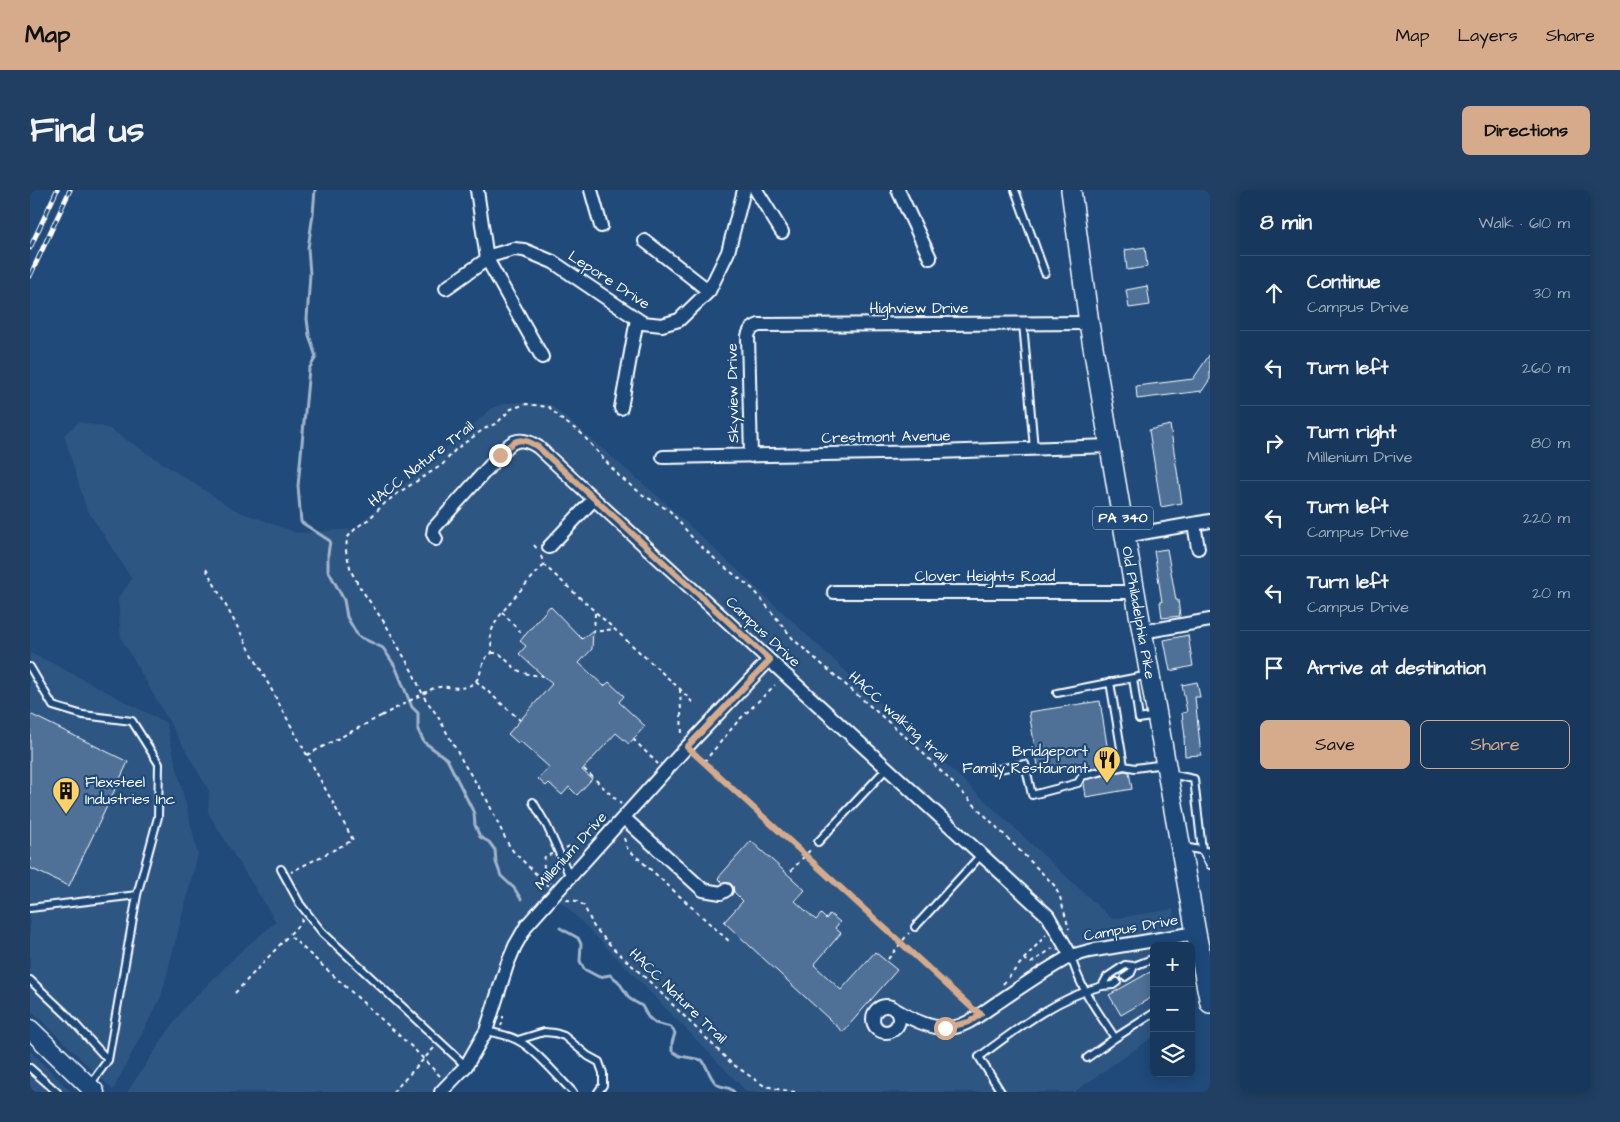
<!DOCTYPE html>
<html lang="en">
<head>
<meta charset="utf-8">
<style>
	body { margin:0; font-family:"Architects Daughter",sans-serif; background:#203f62; color:#f1f3f6 }
	.controls { position:absolute; right:15px; bottom:15px; display:grid; overflow:hidden; border-radius:8px; box-shadow:0 2px 12px #0003 }
	.controls button { width:45px; height:45px; display:grid; place-items:center; padding:0; border:0; border-bottom:1px solid #365272; background:#17385c; color:#f1f3f6; font:25px sans-serif }
	.stop { position:absolute; width:15px; height:15px; margin:-11px; border:4px solid #d6ab8b; border-radius:50%; background:#fff }
	.stop.end { background:#d6ab8b; border-color:#fff; box-shadow:0 1px 5px #0008 }
	.list { margin:0; padding:0; list-style:none }
	h2 { display:flex; justify-content:space-between; align-items:center; height:65px; margin:0; padding:0 20px; font-size:21px }
	h2 small { font-size:16px; font-weight:400; color:#9eacbb }
	.list li { display:grid; grid-template-columns:32px 1fr auto; gap:15px; align-items:center; box-sizing:border-box; height:75px; padding:0 20px; border-top:1px solid #365272 }
	.list b { display:block; font-size:19px; white-space:nowrap }
	.list p { margin:0; font-size:16px; white-space:nowrap; color:#9eacbb }
	.list em { font-size:16px; font-style:normal; color:#9eacbb }
	.actions { display:flex; gap:10px; padding:15px 20px }
	.actions a { flex:1; padding:11px 0; border:1px solid #d6ab8b; border-radius:8px; text-align:center; font-size:18px; color:#d6ab8b }
	.actions .main { background:#d6ab8b; color:#111 }
	.icon { flex:none; width:28px; height:28px; fill:none; stroke:currentColor; stroke-width:2; stroke-linecap:round; stroke-linejoin:round }
	.map { position:relative; flex:none; width:1180px; height:902px; overflow:hidden; border-radius:8px }
	header { display:flex; align-items:center; gap:30px; box-sizing:border-box; height:70px; padding:0 25px; background:#d6ab8b; color:#111 }
	header strong { font-size:24px }
	nav { display:flex; gap:28px; margin-inline-start:auto; font-size:18px }
	.intro { display:flex; align-items:center; justify-content:space-between; box-sizing:border-box; height:120px; padding:0 30px }
	h1 { margin:0; font-size:35px }
	.button { padding:12px 22px; border-radius:8px; background:#d6ab8b; color:#111; font-size:18px; font-weight:700 }
	main { display:flex; gap:30px; padding:0 30px }
	aside { flex:1; background:#17385c; border-radius:8px; box-shadow:0 2px 12px #0003 }
	.map>svg:first-child { display:block }
	.built { fill:#2e5683 }
	.lines { fill:none; stroke-linecap:round; stroke-linejoin:round }
	.stream { stroke:#a3b5c8; stroke-width:3 }
	.building { fill:#507197; stroke:#fff }
	.service-casing { stroke:#fff; stroke-width:10 }
	.minor-casing { stroke:#fff; stroke-width:16 }
	.secondary-casing { stroke:#fff; stroke-width:21 }
	.primary-casing { stroke:#fff; stroke-width:22 }
	.path { stroke:#fff; stroke-width:2; stroke-dasharray:4 4; stroke-linecap:butt }
	.service { stroke:#1f4a7a; stroke-width:6 }
	.minor { stroke:#1f4a7a; stroke-width:12 }
	.secondary { stroke:#1f4a7a; stroke-width:18 }
	.primary { stroke:#1f4a7a; stroke-width:19 }
	.rail-casing { stroke:#fff; stroke-width:5 }
	.rail { stroke:#1f4a7a; stroke-width:3; stroke-dasharray:9; stroke-linecap:butt }
	.path-bridge { stroke:#fff; stroke-width:2; stroke-dasharray:4 4; stroke-linecap:butt }
	.route { stroke:#d6ab8b; stroke-width:6 }
	.labels { text-anchor:middle; dominant-baseline:central; stroke-width:4.5; stroke-linejoin:round; paint-order:stroke }
	.shield { fill:#1f4a7a; stroke:#bcc9d7; stroke-width:1 }
	.shield-label { font-size:14px; font-weight:bold; fill:#fff }
	.street-label { font-size:15px; fill:#fff; stroke:#1f4a7a }
	.poi-label { font-size:15px; fill:#fff; stroke:#1f4a7a; text-anchor:end }
</style>
</head>
<body>
<header>
<strong>Map</strong>
<nav><a>Map</a><a>Layers</a><a>Share</a></nav>
</header>
<div class="intro"><h1>Find us</h1><a class="button">Directions</a></div>
<main>
<div class="map">
<svg width="1180" height="902" viewBox="0 0 1180 902">
	<rect width="100%" height="100%" fill="#1f4a7a"/>
	<filter id="ink" filterUnits="userSpaceOnUse"><feTurbulence type="fractalNoise" baseFrequency=".02" numOctaves="2"/><feDisplacementMap in="SourceGraphic" scale="10" xChannelSelector="R" yChannelSelector="G"/><feConvolveMatrix kernelMatrix="1 2 1 2 8 2 1 2 1" color-interpolation-filters="sRGB"/></filter>
	<g filter="url(#ink)">
		<!-- built -->
		<path class="built" d="M492,212l29,3 111,95 450,419 61,-10 9,37h-28v90l-80,56h-327l-164,-169 -21,-20 -14,-10 -20,21 -17,28 -22,62 -16,40 -26,33 -14,15h-306l56,-83 58,-58 35,-29 -68,-109 1,-22 -88,-153 -3,-40 14,-19 -46,-71 -22,-73 15,-13 29,6 127,82 62,23 56,-4 139,-121 15,-5z
			M0,463l24,11 112,59 32,131 -37,143 -48,93 -83,-81z
			M0,861l41,41h-41z"/>
		<g class="lines">
			<!-- stream -->
			<path class="stream" d="M285,0l-2,24 -5,34 2,26 -3,45 2,16 7,22 -7,12 -11,117 3,36 29,19 -2,13v16l16,30 3,17 11,19 25,12 12,18 17,41 6,6v17l6,12 23,17 27,54 1,12 5,12 9,5 6,8 1,12 5,14 13,12 7,11
				M530,738l18,10 3,6 -1,17 4,8 15,8 11,-2 8,6 12,18 12,7 6,11 7,6 16,4 4,6 -3,10v8l8,5 22,4c6,7 8,20 16,25 6,3 11,1 16,7"/>
		</g>
		<!-- building -->
		<path class="building" d="M1115,57l2,20 -20,3 -2,-20z
			M1117,96l3,19 -21,3 -3,-18z
			M1180,164v25l-8,12 -65,8 -1,-13 57,-7z
			M1140,235l12,78 -21,4 -12,-77z
			M1137,359l9,51h2l2,16 -18,2 -2,-16h2l-8,-51z
			M520,416l32,33 11,-9 -1,19 -13,14 25,23 5,-4 15,14 -5,6 26,24 -16,18 -13,-11 -34,37 10,9 -15,16 -8,-8 -7,8 -13,-12 -3,3 -8,-7 11,-12 -29,-26 -2,2 -10,-9 44,-50 -33,-30 7,-8 -6,-5z
			M1158,445l5,31 -23,5 -6,-31z
			M1167,492l3,15h-5l6,58 -16,1 -1,-19h1l-3,-24 5,-1 -5,-27z
			M1070,511l10,63 -28,7 -1,-6 -42,7 -10,-60z
			M0,524l98,48 -59,124 -39,-18z
			M1095,581l4,1 3,17 -46,8 -2,-14 1,-3z
			M721,651l54,49 -10,11 21,19 5,-6 5,5 4,-5 10,8 -5,6 6,5 -27,32 27,25 34,-38 22,18 -54,62 -119,-110 19,-21 -9,-9 -1,-6 -3,-3h-7l-5,-5z
			M1120,782l4,5v19l-33,19 -12,-20z"/>
		<g class="lines">
			<defs>
				<path id="service" d="M985,0l30,83
					M993,133l11,126
					M0,477l23,39 30,9 49,6 27,43 -1,53 -21,78 -107,13
					M1103,488l6,41 17,-3
					M1080,492l14,84
					M1027,503l92,-18
					M964,580l31,-6 7,31 46,-12 4,-7 42,-10 11,2 30,-4
					M1140,584l24,5 8,71 8,15
					M503,612l14,24 23,51
					M788,652l69,-74
					M1154,657l26,5
					M251,679l19,35 22,28 144,134
					M885,737l66,-72
					M1041,766c9,33 26,54 44,82l39,-25
					M1095,787l6,-4 3,-7
					M0,790l36,34 42,46 -19,26
					M1072,796l11,-1 4,-3
					M456,841c10,2 22,4 31,9 17,8 42,38 56,52
					M488,850l26,-8 11,1 9,3 24,20 11,6 4,11v12l-5,7
					M1057,868l28,-20
					M78,870l29,-165
					M0,878l27,24
					M971,902l-22,-35c38,-28 77,-59 123,-71l5,-9 18,-12 9,1 18,-7 2,1"/>
				<path id="minor" d="M447,0l10,69 55,98
					M561,0l10,36
					M726,0l26,42
					M868,0l32,68
					M615,51l64,50
					M416,98l47,-33 21,-6 10,1 29,12 90,61 19,2 17,-5 30,-29 19,-39 16,-62
					M591,218l16,-89
					M721,266l-3,-120c2,-7 5,-9 11,-11l330,-2
					M633,267l273,-5 174,-6
					M1164,334l4,24
					M1095,346l85,-15
					M406,349l-3,-5 1,-6 73,-81c10,-10 20,-7 31,0l56,52 454,417 23,40 18,-5 107,-18
					M519,357l45,-48
					M804,402h301
					M1112,442l68,-12
					M594,628l79,72 18,3 5,-3
					M843 829a13 13 0 1 1 26 0a13 13 0 1 1-26 0Z
					M866,820c15,9 33,18 50,18 19,0 33,-13 48,-23 25,-17 51,-35 77,-49
					M411,902l25,-26 20,-35 21,-66 8,-19 12,-21 157,-175 85,-90"/>
				<path id="secondary" d="M0,839l65,63"/>
				<g id="primary">
					<path id="s1" d="M1041,0l18,133 36,213 71,397 14,70"/>
				</g>
			</defs>
			<!-- service casing -->
			<use href="#service" class="service-casing"/>
			<!-- minor casing -->
			<use href="#minor" class="minor-casing"/>
			<!-- secondary casing -->
			<use href="#secondary" class="secondary-casing"/>
			<!-- primary casing -->
			<use href="#primary" class="primary-casing"/>
			<!-- path -->
			<path class="path" d="M504,355l4,5
				M511,366l3,9 136,124 13,14
				M176,379l147,271 -62,32
				M472,422l22,24
				M565,423l-1,19 20,-3
				M462,463h7c18,17 18,21 44,23
				M446,491l44,39
				M650,499l2,46
				M400,500c15,-9 30,5 45,-8 9,-9 4,-23 17,-29 0,-6 -2,-13 -1,-19 2,-17 40,-55 53,-69
				M603,549l25,25
				M665,563l276,254
				M277,565l74,-39
				M674,572l34,-41 37,-36
				M554,579l37,35
				M594,648l3,10 104,95
				M536,658l6,-3 8,3
				M761,681l21,-23
				M519,693c0,-5 -2,-6 -4,-11 -2,-5 -1,-10 0,-16l7,-2
				M518,696l-35,-35 -6,-9 -20,-42 -23,-36 -27,-49 -13,-18 -12,-26 -26,-46 -27,-39 -8,-15 -5,-20 1,-13 10,-11 12,-8 16,-16 13,-10 44,-28 14,-16 28,-20 13,-6 14,-14 15,-5 23,3 12,12 20,14 38,43 24,19 27,16 26,31 26,23 32,25 40,50 121,105 139,140 6,12 9,32
				M536,710l12,1 6,5 10,21 20,22 36,33 81,81 32,22 14,4 18,3
				M271,729l1,2 -13,14 124,113 27,28
				M858,769l21,-26
				M994,769l7,4 22,-15
				M973,794l21,-25 22,-24
				M205,803l54,-58
				M837,832c3,-14 4,-21 21,-21
				M471,836l2,-5v-5
				M363,902l41,-44"/>
			<!-- service -->
			<use href="#service" class="service"/>
			<!-- minor -->
			<use href="#minor" class="minor"/>
			<!-- secondary -->
			<use href="#secondary" class="secondary"/>
			<!-- primary -->
			<use href="#primary" class="primary"/>
			<defs>
				<path id="rail" d="M0,58l27,-58
					M0,86l40,-86"/>
			</defs>
			<!-- rail casing -->
			<use href="#rail" class="rail-casing"/>
			<!-- rail -->
			<use href="#rail" class="rail"/>
			<!-- path-bridge -->
			<path class="path-bridge" d="M351,526l49,-26"/>
		</g>
	</g>
	<g class="lines" filter="url(#ink)">
		<!-- route -->
		<path class="route" d="M470,265c13,-15 20,-20 38,-8l232,213 -83,87 285,261 9,6 -12,8 -24,6"/>
	</g>
	<!-- icons -->
	<defs>
		<symbol id="restaurant-pin" viewBox="-11 -11 22 30"><path d="M0 17L-7.5 6A9.5 9.5 0 1 1 7.5 6Z" fill="#ffd166" stroke="#1f4a7a"/><path d="M-5-6h1v4h1v-4h1v4h1v-4h1v5L-1.5 .5V6h-2V.5L-5-1ZM5-6V6H3V1.5H1.5Q1.5-4 5-6Z" fill="#111"/></symbol>
		<symbol id="building-pin" viewBox="-11 -11 22 30"><path d="M0 17L-7.5 6A9.5 9.5 0 1 1 7.5 6Z" fill="#ffd166" stroke="#1f4a7a"/><path d="M-4-6H4V6H1V3H-1V6H-4ZM-2.5-4.3h1.7v1.8h-1.7ZM.8-4.3h1.7v1.8H.8ZM-2.5-1h1.7V.8h-1.7ZM.8-1h1.7V.8H.8Z" fill="#111"/></symbol>
	</defs>
	<g fill-rule="evenodd">
		<use href="#restaurant-pin" x="1061" y="554" width="32" height="43"/>
		<use href="#building-pin" x="20" y="585" width="32" height="43"/>
	</g>
	<g class="labels">
		<!-- shield labels -->
		<rect class="shield" x="1063" y="316.5" width="60" height="23" rx="4"/>
		<g class="shield-label">
			<text x="1093" y="328">PA 340</text>
		</g>
		<!-- street labels -->
		<g class="street-label">
			<text transform="translate(579 90) rotate(33)">Lepore Drive</text>
			<text x="889" y="118">Highview Drive</text>
			<text transform="translate(703 203) rotate(-91)">Skyview Drive</text>
			<text transform="translate(856 247) rotate(-1)">Crestmont Avenue</text>
			<text transform="translate(391 274) rotate(-38)">HACC Nature Trail</text>
			<text x="955" y="386">Clover Heights Road</text>
			<text stroke="none"><textPath href="#s1" startOffset="428">Old Philadelphia Pike</textPath></text>
			<text transform="translate(733 442) rotate(43)">Campus Drive</text>
			<text transform="translate(868 527) rotate(42)">HACC walking trail</text>
			<text transform="translate(541 661) rotate(-48)">Millenium Drive</text>
			<text transform="translate(1101 738) rotate(-10)">Campus Drive</text>
			<text transform="translate(648 806) rotate(44)">HACC Nature Trail</text>
		</g>
		<!-- poi labels -->
		<g class="poi-label">
			<text x="1058" y="561">Bridgeport<tspan x="1058" dy="17">Family Restaurant</tspan></text>
			<text x="55" y="592" text-anchor="start">Flexsteel<tspan x="55" dy="17">Industries Inc</tspan></text>
		</g>
	</g>
</svg>
<div class="controls">
<button>+</button>
<button>−</button>
<button><svg class="icon" aria-label="layers" viewBox="0 0 24 24"><path d="M12 4l9 5-9 5-9-5zM3 14l9 5 9-5"/></svg></button>
</div>
<div class="stop" style="left:915px;top:838px"></div>
<div class="stop end" style="left:470px;top:265px"></div>
</div>
<aside>
<h2>8 min<small>Walk · 610 m</small></h2>
<ul class="list">
<li><svg class="icon" aria-label="ahead" viewBox="0 0 24 24"><path d="M12 20V5M6 11l6-6 6 6"/></svg><div><b>Continue</b><p>Campus Drive</p></div><em>30 m</em></li>
<li><svg class="icon" aria-label="left" viewBox="0 0 24 24"><path d="M17 20v-9H6M10 6l-5 5 5 5"/></svg><div><b>Turn left</b></div><em>260 m</em></li>
<li><svg class="icon" aria-label="right" viewBox="0 0 24 24"><path d="M7 20v-9h11M14 6l5 5-5 5"/></svg><div><b>Turn right</b><p>Millenium Drive</p></div><em>80 m</em></li>
<li><svg class="icon" aria-label="left" viewBox="0 0 24 24"><path d="M17 20v-9H6M10 6l-5 5 5 5"/></svg><div><b>Turn left</b><p>Campus Drive</p></div><em>220 m</em></li>
<li><svg class="icon" aria-label="left" viewBox="0 0 24 24"><path d="M17 20v-9H6M10 6l-5 5 5 5"/></svg><div><b>Turn left</b><p>Campus Drive</p></div><em>20 m</em></li>
<li><svg class="icon" aria-label="arrive" viewBox="0 0 24 24"><path d="M6 21V4h12l-3 4 3 4H6"/></svg><div><b>Arrive at destination</b></div></li>
</ul>
<div class="actions"><a class="main">Save</a><a>Share</a></div>
</aside>
</main>
</body>
</html>
